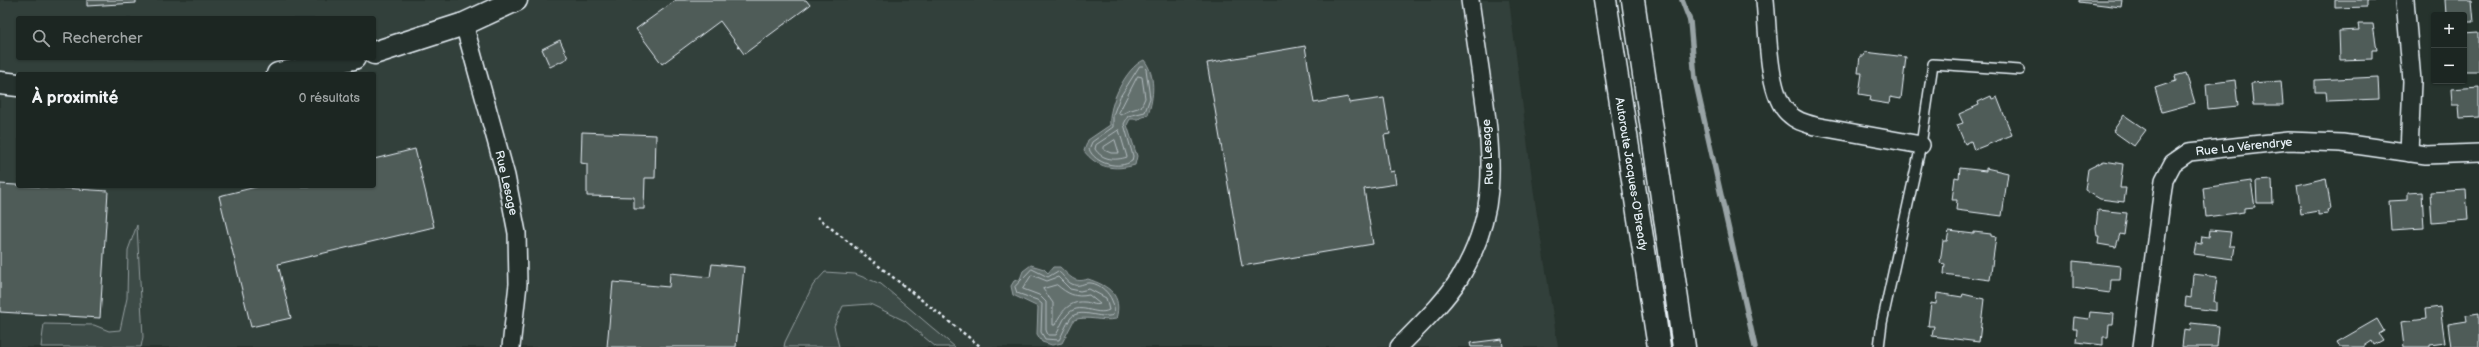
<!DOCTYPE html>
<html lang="fr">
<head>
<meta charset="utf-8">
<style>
	body { margin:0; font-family:"Balsamiq Sans",sans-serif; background:#252e2a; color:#f1f3f6 }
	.controls { position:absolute; right:12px; top:12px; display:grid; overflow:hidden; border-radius:4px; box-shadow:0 1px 3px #0004 }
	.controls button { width:36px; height:36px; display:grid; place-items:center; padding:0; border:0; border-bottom:1px solid #3a4340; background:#1c2622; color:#f1f3f6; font:20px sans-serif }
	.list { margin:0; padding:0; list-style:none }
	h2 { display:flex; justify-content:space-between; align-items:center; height:52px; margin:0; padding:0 16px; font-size:17px }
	h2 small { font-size:13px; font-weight:400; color:#a0a5a5 }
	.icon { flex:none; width:22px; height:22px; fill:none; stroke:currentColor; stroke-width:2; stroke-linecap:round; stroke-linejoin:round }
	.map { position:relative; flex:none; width:2479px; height:347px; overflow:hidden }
	.search { position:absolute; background:#1c2622; box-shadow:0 1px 3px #0004; left:16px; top:16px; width:360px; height:44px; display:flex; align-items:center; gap:10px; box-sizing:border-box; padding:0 14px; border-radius:4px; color:#a0a5a5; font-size:15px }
	.panel { position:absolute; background:#1c2622; box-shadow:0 1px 3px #0004; left:16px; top:72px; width:360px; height:116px; border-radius:4px }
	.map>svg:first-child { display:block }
	.built { fill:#333f3a; fill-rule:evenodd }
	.green { fill:#3e4b47; stroke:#939ea0 }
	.water { fill:#636f6d; stroke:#98a3a5 }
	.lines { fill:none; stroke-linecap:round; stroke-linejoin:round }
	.shore { stroke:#b3bdc0; stroke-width:1 }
	.stream { stroke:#98a3a5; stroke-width:5.5 }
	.building { fill:#505c59; stroke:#e8f1f8 }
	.lane-casing { stroke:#e8f1f8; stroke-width:12 }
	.street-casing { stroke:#e8f1f8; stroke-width:20 }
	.secondary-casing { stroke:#e8f1f8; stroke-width:25 }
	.highway-casing { stroke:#e8f1f8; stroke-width:25 }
	.path { stroke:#e8f1f8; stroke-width:2.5; stroke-dasharray:3 3; stroke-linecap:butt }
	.lane { stroke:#26332d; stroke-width:9 }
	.street { stroke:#26332d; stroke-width:17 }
	.secondary { stroke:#26332d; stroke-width:22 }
	.highway { stroke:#26332d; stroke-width:22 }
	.labels { text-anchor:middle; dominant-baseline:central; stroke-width:3; stroke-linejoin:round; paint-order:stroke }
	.street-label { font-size:12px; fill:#e8f1f8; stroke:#26332d }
</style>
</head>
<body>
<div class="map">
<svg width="2479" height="347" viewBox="0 0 2479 347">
	<rect width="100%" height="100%" fill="#26332d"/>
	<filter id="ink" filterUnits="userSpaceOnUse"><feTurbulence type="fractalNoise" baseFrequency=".025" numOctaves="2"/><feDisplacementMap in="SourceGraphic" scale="8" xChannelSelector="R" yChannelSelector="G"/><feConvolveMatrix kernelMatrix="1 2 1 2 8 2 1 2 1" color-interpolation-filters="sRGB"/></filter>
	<g filter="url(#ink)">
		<!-- built -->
		<path class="built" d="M0,0h1509l26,202 23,145h-1558zM18,18h356v40h-356zM18,74h356v112h-356z"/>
		<!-- green -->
		<path class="green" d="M137,225l6,112 -2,10h-100l3,-23 50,1 15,6 11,-1 7,-32 1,-48z
			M825,272l30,2 26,10 74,63h-19l-31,-26 -35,-17 -27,2 -9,20 5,21h-55l1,-5 28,-57z"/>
		<!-- water -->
		<path class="water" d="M1144,60c12,15 10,37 4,55l-10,4h-8l-3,6 10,31 -2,9c-21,6 -38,3 -51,-14l4,-11 22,-15c-2,-19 15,-57 34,-65z
			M1031,265l13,4 4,4 5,-6h7c10,9 14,17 28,12 21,7 35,16 28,40 -15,3 -29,-4 -42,1l-12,23 -10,2 -10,-3 -5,-8 1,-27 -25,-12 -2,-9 3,-5 6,-2 3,-8z"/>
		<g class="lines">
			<!-- shore -->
			<path class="shore" d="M1140,66h3l3,3 4,29 -5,14 -17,4 -4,8 9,32 -1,5c-13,9 -37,3 -43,-12l3,-7 21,-15v-12l7,-18z
				M1138,76l4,1 3,21 -4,9 -13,4 -8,4 -1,-2z
				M1119,130l8,27c-12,4 -25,3 -32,-8l1,-4z
				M1115,140l4,13h-8l-7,-3v-3z
				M1032,269l16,8 10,-6c5,4 9,11 14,13 6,3 10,0 15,-1 13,-2 31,16 26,32 -12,5 -35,-9 -43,4 -4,6 -7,14 -11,21l-14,-1 -4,-7 1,-28 -5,-4 -20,-7 -2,-6z
				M1032,275l15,6 11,-4 12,12 10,2 9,-2 17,9 3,12c-13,7 -30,-10 -42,5 -5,5 -7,14 -11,20h-8l-2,-5v-28l-7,-7 -16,-6z
				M1057,285c11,9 18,13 32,10l11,9c-5,2 -10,-2 -16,-2 -15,-1 -23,10 -29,23h-2v-22l-10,-14z"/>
			<!-- stream -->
			<path class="stream" d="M1682,0l8,21 5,58 60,268"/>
		</g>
		<!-- building -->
		<path class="building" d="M87,0h49v3l-49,3z
			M676,0h130l4,5 -66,49 -24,-33 -58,43 -26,-35z
			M2079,0h43l-1,7 -42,-5z
			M2335,0h40v1h-8v6l-32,1z
			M2445,0h27l2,22h-10v-7h-18z
			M2358,24h15l4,26h-5v9l-32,1 -1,-29 20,-1z
			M2479,32v39h-15v-38z
			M560,40l8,18 -18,9 -8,-18z
			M1305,46l9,57 34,-6 1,6 35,-5 6,36 -6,1 6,37 4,-1 2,13 -32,5 9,55 -131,22 -35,-203z
			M1865,52l41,5 -5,42 -11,-2 -1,7 -19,-3 1,-5 -12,-2 3,-21h-4l2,-17h4z
			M2186,73l9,30 -33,9 -7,-24 21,-7 -1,-5z
			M2378,77l1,22 -52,2 -1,-9h-11v-12z
			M2235,80l3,26 -30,3 -2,-25z
			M2281,81l2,24h-30l-2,-22z
			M2479,87v30l-19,1 -1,-13h-7l-1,-16z
			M1991,96l1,3 5,-2 15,38 -38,15 -3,-9 -6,3 -8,-19 6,-2 -4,-9 20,-9 -1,-3z
			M2124,115l22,15 -12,16 -21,-15z
			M582,132l74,3 -1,43h-10l-1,31h-10v-12l-47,-1v-32l-6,-1z
			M415,149l19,78 -156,37 13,54 -40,9 -32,-131 41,-10h114v-27z
			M2104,161l19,3 -3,24h6l-2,14 -24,-3 -15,-9 3,-21z
			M1960,168l26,3v-3l22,5 -6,43 -46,-6 1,-10h-5l3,-23 4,1z
			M2326,178l5,31 -4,1 1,4 -10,1v-4l-17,3 -4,-29z
			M2272,180l1,23h-16l-1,-22z
			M2251,181l4,26 -11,1v4l-38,5 -3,-29z
			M0,184l108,7 -8,127 -100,-6z
			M2466,190l2,30 -36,3 -2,-31z
			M2422,192l2,36 -33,2 -2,-29 19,-1v-7z
			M2098,210l29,3 -3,22 -4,-1 -4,13 -18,-3 1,-8h-2l-1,-8z
			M2210,230l21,2 -2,14h6l-2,13 -39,-5 2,-11 5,1 1,-8 7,1z
			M1949,231l25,3v-2l17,2v2l5,1 -6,43 -46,-6 1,-10 -5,-1 3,-22h4z
			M2073,261l48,5 -1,14h-9l-1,13 -37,-5z
			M712,264l32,3 -8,80h-129l6,-65 56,5 1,-14 40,4z
			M2193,274l24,3 -3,25h2v9l-31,-4 1,-10 5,1z
			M1937,293l25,4 1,-3 21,5 -5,43 -47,-6 2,-10h-6l3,-23 5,1z
			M2440,307l5,36 -15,2v2h-26l-3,-25 25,-3 -1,-10z
			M2090,312l24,2 -1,11h-4l-1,12h-5v8l-27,-3 1,-13h-5l1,-12 16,2z
			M2479,313v34h-28l-3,-23 19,-3 -1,-6z
			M2377,319l7,12 -5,3 4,6 -9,5 -2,-4 -9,6h-23l-3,-5z
			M2191,323l28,3 -2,21h-35l2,-18 6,1z
			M1502,339l1,8h-32l-1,-4z"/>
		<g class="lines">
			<defs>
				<path id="lane" d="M1879,347l3,-24 39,-178 12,-81 87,6"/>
				<path id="street" d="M1765,0c3,28 2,94 23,113 8,8 16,10 27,13l106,19
					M2405,0l7,81 -3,72
					M464,24l42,152 11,57 1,51 -7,63
					M1399,347c20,-21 44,-43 60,-68 39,-63 34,-119 24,-189 -4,-30 -9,-60 -13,-90
					M2142,347l22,-167 9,-17 16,-11 99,-11 54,2 84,12 53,-2"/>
				<path id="secondary" d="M374,53l90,-29 52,-24
					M278,74l76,-16
					M0,83l18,2"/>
				<path id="highway" d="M1605,0l54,347
					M1633,0l51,347"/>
			</defs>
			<!-- lane casing -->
			<use href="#lane" class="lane-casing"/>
			<!-- street casing -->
			<use href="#street" class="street-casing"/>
			<!-- secondary casing -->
			<use href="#secondary" class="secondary-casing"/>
			<!-- highway casing -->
			<use href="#highway" class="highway-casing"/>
			<!-- path -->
			<path class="path" d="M817,217l164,130"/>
			<!-- lane -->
			<use href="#lane" class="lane"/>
			<!-- street -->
			<use href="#street" class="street"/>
			<!-- secondary -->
			<use href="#secondary" class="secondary"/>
			<!-- highway -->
			<use href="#highway" class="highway"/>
		</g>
	</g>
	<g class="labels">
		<!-- street labels -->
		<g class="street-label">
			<text transform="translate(2244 147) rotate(-6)">Rue La Vérendrye</text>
			<text transform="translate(1488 152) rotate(-93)">Rue Lesage</text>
			<text transform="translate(1631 174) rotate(81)">Autoroute Jacques-O'Bready</text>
			<text transform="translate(506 183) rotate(77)">Rue Lesage</text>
		</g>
	</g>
</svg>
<div class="controls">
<button>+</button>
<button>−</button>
</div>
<div class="search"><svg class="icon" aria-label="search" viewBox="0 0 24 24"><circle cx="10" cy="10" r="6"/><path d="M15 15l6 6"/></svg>Rechercher</div>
<section class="panel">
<h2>À proximité<small>0 résultats</small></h2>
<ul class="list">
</ul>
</section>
</div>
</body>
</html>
